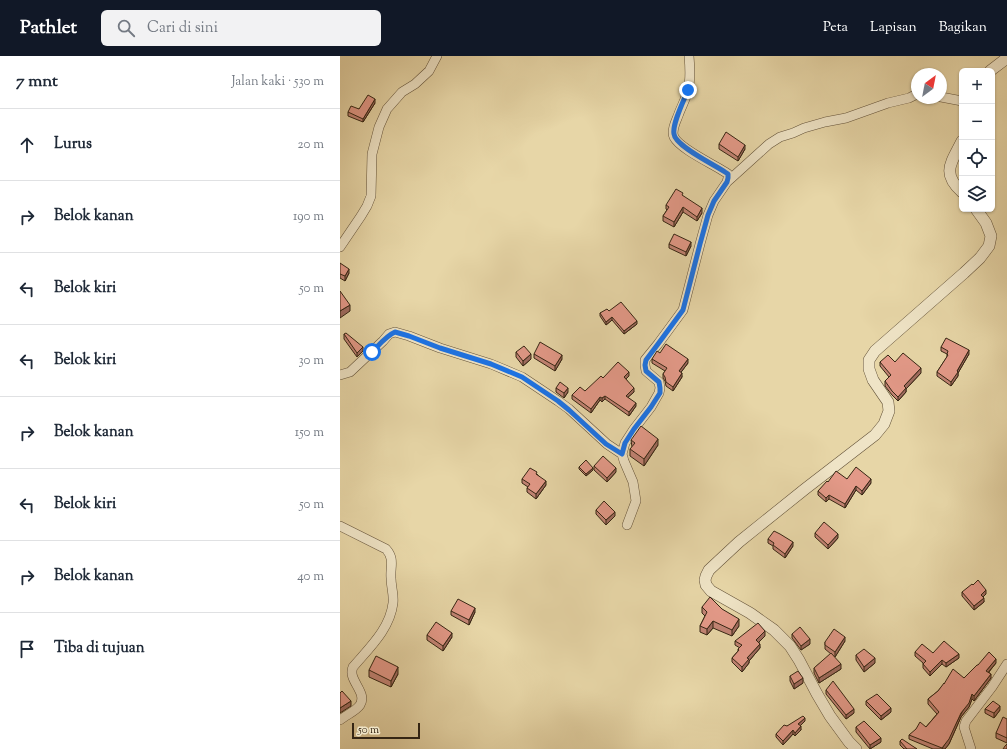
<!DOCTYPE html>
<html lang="id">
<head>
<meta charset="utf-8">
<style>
	body { margin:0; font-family:"Sorts Mill Goudy",serif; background:#f2f2f3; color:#1f2937 }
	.controls { position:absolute; right:12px; top:12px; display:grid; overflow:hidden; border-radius:6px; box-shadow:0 1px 3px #0004 }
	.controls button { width:36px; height:36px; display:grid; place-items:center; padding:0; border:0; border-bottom:1px solid #e0e1e3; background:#fff; color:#1f2937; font:20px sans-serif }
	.compass { position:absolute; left:571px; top:12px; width:36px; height:36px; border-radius:50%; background:#fff; box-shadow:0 1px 3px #0004; rotate:32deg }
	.scale { position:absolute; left:12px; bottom:10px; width:68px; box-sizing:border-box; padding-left:4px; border:2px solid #352513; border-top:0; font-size:11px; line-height:14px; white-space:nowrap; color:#352513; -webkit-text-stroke:3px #efe4c6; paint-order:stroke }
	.stop { position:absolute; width:12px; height:12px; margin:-9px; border:3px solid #1a73e8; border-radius:50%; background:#fff }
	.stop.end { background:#1a73e8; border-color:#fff; box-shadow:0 1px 4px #0008 }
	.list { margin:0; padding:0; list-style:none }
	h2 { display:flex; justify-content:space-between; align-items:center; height:52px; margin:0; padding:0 16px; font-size:17px }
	h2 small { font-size:13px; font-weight:400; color:#747a83 }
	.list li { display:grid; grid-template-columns:26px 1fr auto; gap:12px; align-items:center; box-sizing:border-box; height:72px; padding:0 16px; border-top:1px solid #e0e1e3 }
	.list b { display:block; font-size:15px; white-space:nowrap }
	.list em { font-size:13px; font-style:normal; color:#747a83 }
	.icon { flex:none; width:22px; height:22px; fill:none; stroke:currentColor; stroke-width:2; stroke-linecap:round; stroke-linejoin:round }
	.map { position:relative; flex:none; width:667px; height:693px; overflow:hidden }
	header { display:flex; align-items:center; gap:24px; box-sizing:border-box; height:56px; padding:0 20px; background:#111827; color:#fff }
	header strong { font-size:19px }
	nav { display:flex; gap:22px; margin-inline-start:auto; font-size:14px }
	.search { width:280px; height:36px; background:#f2f2f3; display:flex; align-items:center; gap:10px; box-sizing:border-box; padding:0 14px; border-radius:6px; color:#747a83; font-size:15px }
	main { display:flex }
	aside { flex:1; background:#fff }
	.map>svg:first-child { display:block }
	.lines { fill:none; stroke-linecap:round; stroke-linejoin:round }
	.minor-casing { stroke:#625138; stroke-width:10 }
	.tertiary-casing { stroke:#625138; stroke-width:12 }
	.minor { stroke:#efe4c6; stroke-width:9 }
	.tertiary { stroke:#efe4c6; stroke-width:11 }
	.wall { fill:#c38475; stroke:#352513 }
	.shaded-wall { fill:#9f6b5f; stroke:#352513 }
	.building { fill:#e39988; stroke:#352513 }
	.route { stroke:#1a73e8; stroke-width:5 }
</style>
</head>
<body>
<header>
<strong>Pathlet</strong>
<div class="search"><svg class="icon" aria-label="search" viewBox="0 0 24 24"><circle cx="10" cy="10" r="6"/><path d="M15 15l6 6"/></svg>Cari di sini</div>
<nav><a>Peta</a><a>Lapisan</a><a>Bagikan</a></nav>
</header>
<main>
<aside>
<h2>7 mnt<small>Jalan kaki · 530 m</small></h2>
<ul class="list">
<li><svg class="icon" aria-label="ahead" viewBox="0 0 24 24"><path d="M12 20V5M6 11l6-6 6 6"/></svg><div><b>Lurus</b></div><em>20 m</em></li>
<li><svg class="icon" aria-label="right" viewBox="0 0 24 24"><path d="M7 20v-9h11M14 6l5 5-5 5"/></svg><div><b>Belok kanan</b></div><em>190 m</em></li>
<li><svg class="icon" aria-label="left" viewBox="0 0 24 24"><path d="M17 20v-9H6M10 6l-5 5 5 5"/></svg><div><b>Belok kiri</b></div><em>50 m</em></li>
<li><svg class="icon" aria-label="left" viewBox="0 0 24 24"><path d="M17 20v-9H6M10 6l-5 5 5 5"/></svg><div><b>Belok kiri</b></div><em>30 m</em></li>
<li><svg class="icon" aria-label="right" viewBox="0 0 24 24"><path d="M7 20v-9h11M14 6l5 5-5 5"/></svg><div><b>Belok kanan</b></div><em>150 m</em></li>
<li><svg class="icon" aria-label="left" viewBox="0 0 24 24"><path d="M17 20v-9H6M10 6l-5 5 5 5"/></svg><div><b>Belok kiri</b></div><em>50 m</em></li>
<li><svg class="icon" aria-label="right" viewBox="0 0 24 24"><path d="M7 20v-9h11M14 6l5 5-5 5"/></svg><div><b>Belok kanan</b></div><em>40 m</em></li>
<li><svg class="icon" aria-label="arrive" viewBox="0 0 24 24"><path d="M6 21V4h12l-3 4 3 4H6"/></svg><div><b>Tiba di tujuan</b></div></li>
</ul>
</aside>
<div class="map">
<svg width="667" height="693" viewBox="0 0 667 693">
	<rect width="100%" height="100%" fill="#e7d6a7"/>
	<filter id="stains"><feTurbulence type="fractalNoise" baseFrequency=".005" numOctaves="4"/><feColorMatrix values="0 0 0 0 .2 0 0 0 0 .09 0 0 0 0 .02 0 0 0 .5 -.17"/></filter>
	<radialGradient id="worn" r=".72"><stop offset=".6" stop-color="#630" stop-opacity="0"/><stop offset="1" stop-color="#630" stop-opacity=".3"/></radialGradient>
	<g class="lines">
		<defs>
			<path id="minor" d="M601,41l21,4
				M387,126l42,-38 11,-7 13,-4 11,-5 21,-6 21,-4 42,-15 21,-5 8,-4
				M0,191l21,-31 6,-10 4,-10 1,-42 7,-27 8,-18 15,-17 13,-8 14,-13 8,-15
				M0,319l10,-3 33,-31 6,-7 6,-2 14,4 31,12 51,16 31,13 36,24 11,8 38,35 15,10
				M287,469l9,-24 -3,-19 -9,-21 -2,-7 3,-11 9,-14 17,-22 8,-14 1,-5 -1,-6 -13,-11 -1,-6v-5l13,-16 25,-34 17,-66 8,-29 6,-14 13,-19 1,-4v-4l-3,-2c-12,-8 -45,-23 -51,-35 -3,-6 2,-16 4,-21 3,-9 8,-17 10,-26 3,-11 2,-23 1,-34
				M0,470l46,23c9,10 4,18 5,29 0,9 3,16 2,25 -3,26 -24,45 -40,64 -6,13 15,25 7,38 -4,6 -14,10 -20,15
				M631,693l-7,-22 2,-6 26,-34 15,-23"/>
			<path id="tertiary" d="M650,15l17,-13
				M622,85c-11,22 -21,32 0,51
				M516,693l-7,-7 -19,-26 -13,-22 -18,-34 -9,-14 -16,-16 -24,-17 -39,-22 -5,-6 -1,-5 1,-4 3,-6 30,-28 66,-53 70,-54 9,-11 5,-13 -1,-9 -15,-22 -4,-11v-9l6,-9 89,-78 16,-15 9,-12 2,-10 -5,-13 -10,-14"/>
		</defs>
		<!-- minor casing -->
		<use href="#minor" class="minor-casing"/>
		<!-- tertiary casing -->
		<use href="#tertiary" class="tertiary-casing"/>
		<!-- minor -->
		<use href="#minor" class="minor"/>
		<!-- tertiary -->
		<use href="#tertiary" class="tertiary"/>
	</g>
	<!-- wall -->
	<path class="wall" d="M35,47l-12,19 -15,-6v-4l11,-3z
		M379,88l26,5 -7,12 -19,-12z
		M343,140l19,17 -5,8 -14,-9 -9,15 -11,-6v-5l4,-6 -1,-1v-4z
		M329,188l22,2 -5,10 -17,-8z
		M0,207l9,10 -4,8 -5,-3z
		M269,255l28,13 -13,10 -12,-14 -6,5 -6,-9v-3z
		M4,278l19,17 -6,6 -13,-18z
		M601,291l28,7 -11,19v3l-7,10 -14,-10v-4l10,-15v-3l-6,-3z
		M176,296l15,7 -8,7 -7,-9z
		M194,298l28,5 -7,12 -21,-13z
		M312,303l36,4 -7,9 1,5 -9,14 -7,-5 -1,-5 -2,-3v-4l2,-3 -13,-8z
		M540,306h15l26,11 -15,16v3l-8,9 -6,-6 -7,-9v-5l4,-4 -9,-11z
		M289,320l-3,3 8,13 -6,5 8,9 -7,10 -24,-17 -3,3 -2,-2 -9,13 -19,-14v-4l13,-4 18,-13z
		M216,332l12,4 -4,6 -8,-6z
		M291,384l27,5 -14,21 -14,-10v-7l2,-2z
		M254,410l22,6 -9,10 -13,-12z
		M239,411l14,3 -7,6 -7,-7z
		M197,418l9,11 -10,14 -9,-7v-4l1,-1 -6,-4v-4z
		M507,423l24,4 -9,12 -6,-5 -11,18 -16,-9 -3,3 -8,-7v-4l10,-9z
		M256,454l19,6 -9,9 -10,-11z
		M475,477l23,5 -10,11 -13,-12z
		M428,483l25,7 -8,12 -12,-9v-3l-5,-3z
		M622,536l24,2 -3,3 1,5 -10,8 -12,-14z
		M362,551l37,19 -7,10 -19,-8 -6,7 -7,-3v-6l5,-10 -3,-3z
		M111,555l24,1 -6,13 -18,-10z
		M452,578l18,10 -9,6 -9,-12z
		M87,579l25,2 -9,14 -16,-11z
		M425,580l-6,6 1,6 -11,13v2l-7,9 -10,-10v-4l6,-7v-2l2,-1 -5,-3v-4z
		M505,585l-10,16 -2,-1 8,13 -22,14 -5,-10v-5l17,-14 -6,-5v-7z
		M575,596l18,1 26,5 -13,9 -4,-3 -12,12 -7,-8v-5l-8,-7z
		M516,599l19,8 -11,9 -8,-12z
		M656,607l-7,9 2,6 -17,23 -2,-2 -3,8 -8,10 -12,27 -4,5h-12l-24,-10v-4l17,-8 11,-13 -9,-10v-5l10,-8 6,-7 20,-6 14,-13z
		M29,614l29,4 -7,13 -22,-10z
		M450,620l13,7 -9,6 -4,-8z
		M486,634l28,23 -8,6 -20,-25z
		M526,645l25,11 -10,8 -15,-15z
		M645,653l15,1 -6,8 -9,-5z
		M667,663v24l-11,-5v-5z
		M465,665l-5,5 1,4 -6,6 -2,-2 -10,11 -7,-8v-3l11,-8z
		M516,671l25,15 -11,7 -14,-17z
		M560,685l17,8h-13l-4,-4z"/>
	<!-- shaded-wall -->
	<path class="shaded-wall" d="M35,43v4l-12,19v-3z
		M405,89v4l-7,12v-4z
		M343,151v5l-9,15v-5z
		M362,152v5l-5,8v-4z
		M351,186v4l-5,10v-4z
		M9,213v4l-4,8v-5z
		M10,249v6l-10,7v-7z
		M272,261v3l-6,5v-3z
		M297,265v3l-13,10v-3z
		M23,291v4l-6,6v-4z
		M629,294v4l-11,19v3l-7,10v-4z
		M191,298v5l-8,7v-5z
		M222,299v4l-7,12v-5z
		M348,303v4l-9,12v-4z
		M581,312v5l-15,16v3l-8,9v-4l6,-11z
		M289,316v4l-5,5v-4z
		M342,317v4l-9,14v-4z
		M228,332v4l-4,6v-5z
		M294,332v4l-8,7v-3z
		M265,340v3l-3,3v-4z
		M260,341v3l-9,13v-4z
		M296,347v3l-7,10v-4z
		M318,383v6l-14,21v-7z
		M253,412v2l-7,6v-2z
		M276,412v4l-9,10v-4z
		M531,423v4l-9,12v-4z
		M206,425v4l-10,14v-5z
		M516,430v4l-11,18v-4z
		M489,439v4l-3,3v-4z
		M275,456v4l-9,9v-5z
		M498,478v4l-10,11v-4z
		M453,486v4l-8,12v-4z
		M646,534v4l-5,5v-4z
		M644,542v4l-10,8v-4z
		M135,552v4l-6,13v-5z
		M399,563v7l-7,10v-6z
		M373,565v7l-6,7v-6z
		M425,575v5l-9,9v-5z
		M112,577v4l-9,14v-5z
		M505,581v4l-10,16v-5z
		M470,583v5l-9,6v-4z
		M420,588v4l-11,13v2l-7,9v-5l5,-9z
		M619,598v4l-13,9v-4z
		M535,602v5l-11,9v-5z
		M656,603v4l-10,12v-4z
		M602,604v4l-12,12v-4z
		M501,608v5l-22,14v-5z
		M58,611v7l-7,13v-6z
		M651,618v4l-17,23v-5z
		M463,622v5l-9,6v-5z
		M632,638v5l-3,8 -8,10 -12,27 -4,5h-3z
		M11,645v5l-11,7v-5z
		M660,650v4l-6,8v-5z
		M551,652v4l-10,8v-4z
		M514,653v4l-8,6v-4z
		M465,662v3l-7,7v-4z
		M461,670v4l-6,6v-3z
		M453,674v4l-10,11v-4z
		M541,682v4l-11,7v-4z"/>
	<!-- building -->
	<path class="building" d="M28,39l7,4 -12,20 -15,-7 3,-6 8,3z
		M386,76l19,13 -7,12 -19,-13z
		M336,133l7,4 -1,2 20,13 -5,9 -14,-10 -9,15 -11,-6 6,-9 -3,-2z
		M334,178l17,8 -5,10 -17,-8z
		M0,207l9,6 -4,7 -5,-2z
		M0,235l10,14 -10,6z
		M281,246l16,19 -13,10 -12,-14 -6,5 -6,-9 7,-4 2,2z
		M6,277l17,14 -6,6 -13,-19z
		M606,282l23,12 -12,21 1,1 -7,10 -14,-10 11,-17 -1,-1 1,-3 -7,-4z
		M200,286l22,13 -7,11 -21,-12z
		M326,288l22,15 -9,12 3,2 -9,14 -7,-5 -1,-5 -2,-3 4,-6 -15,-9 5,-8 3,2z
		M184,290l7,8 -8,7 -7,-9z
		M563,297l18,15 -17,18 2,2 -8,9 -6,-6 -7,-10 6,-6 -11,-13 8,-7 7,7z
		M278,306l11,10 -5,5 10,11 -8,8 10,7 -7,9 -24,-16 -3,2 -2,-1 -9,12 -19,-14 8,-8 5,4 16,-15 2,2z
		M220,326l8,6 -4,5 -8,-5z
		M301,370l17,13 -14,20 -14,-10 5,-6 -4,-3z
		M263,400l13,12 -9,10 -13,-12z
		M246,404l7,8 -7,6 -7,-7z
		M516,411l15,12 -9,12 -6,-5 -11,18 -16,-9 -3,3 -8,-7 9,-10 1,1 8,-11 11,8z
		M190,412l7,4 -1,2 10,7 -10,13 -9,-6 3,-4 -8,-5z
		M264,445l11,11 -9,8 -10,-10z
		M484,466l14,12 -10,11 -13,-12z
		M434,475l6,3 13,8 -8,12 -12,-9 1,-2 -6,-4z
		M638,524l8,10 -5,5 3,3 -10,8 -12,-14 10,-8 1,1z
		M370,541l12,12 17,10 -7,11 -19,-9 -6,8 -7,-3 7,-14 -5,-5z
		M118,543l17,9 -6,12 -18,-9z
		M96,566l16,11 -9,13 -16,-11z
		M418,567l7,8 -9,9 4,4 -13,14 2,1 -7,8 -10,-9 7,-8 -1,-1 4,-4 -7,-4z
		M460,571l10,12 -9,7 -9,-12z
		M494,573l11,8 -10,15 -10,-7v-3z
		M604,585l15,13 -13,9 -4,-3 -12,12 -7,-8 3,-3 -11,-9 7,-8 11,9z
		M524,593l11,9 -11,9 -8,-12z
		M649,596l7,7 -10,12 5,3 -17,22 -2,-2 -3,9 -8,10 -12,26 -7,9 -33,-13 7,-6 4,-7 6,5 13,-15 -11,-13 10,-8 6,-8v1l9,-15 11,9 13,-13h1z
		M491,597l10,11 -22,14 -5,-10z
		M36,600l22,11 -7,14 -22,-11z
		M458,615l5,7 -9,6 -4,-8z
		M493,625l21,28 -8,6 -20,-25z
		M2,635l9,10 -11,7v-15z
		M537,638l14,14 -10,8 -15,-15z
		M653,645l7,5 -6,7 -9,-4z
		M463,660l2,2 -7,6 3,2 -6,7 -2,-3 -10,11 -7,-7 8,-9 3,1z
		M663,661l4,2v19l-11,-5z
		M524,665l17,17 -11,7 -14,-18z
		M562,683l15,10h-10l-7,-8z
		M667,688v5h-4l2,-3z"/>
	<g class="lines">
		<!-- route -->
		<path class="route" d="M32,296c7,-7 14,-16 23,-20l14,4 31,12 51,16 31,13 36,24 11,9 37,34 16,10 3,-11 9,-14 17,-22 9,-14v-5l-1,-6 -13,-11 -1,-6 1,-5 12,-16 25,-34 17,-66 8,-29 6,-14 13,-19 1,-4v-4l-3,-2c-10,-7 -50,-26 -51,-38 -2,-10 10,-34 14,-44"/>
	</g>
	<rect width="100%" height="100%" filter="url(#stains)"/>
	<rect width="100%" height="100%" fill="url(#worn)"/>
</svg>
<div class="controls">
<button>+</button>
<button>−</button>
<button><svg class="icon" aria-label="locate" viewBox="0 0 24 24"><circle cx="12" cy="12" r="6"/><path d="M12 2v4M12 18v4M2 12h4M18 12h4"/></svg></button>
<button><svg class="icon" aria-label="layers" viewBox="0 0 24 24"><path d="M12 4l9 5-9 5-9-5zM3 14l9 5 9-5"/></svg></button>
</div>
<svg class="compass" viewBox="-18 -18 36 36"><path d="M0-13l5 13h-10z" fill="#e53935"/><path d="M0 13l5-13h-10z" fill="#747a83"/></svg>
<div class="scale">50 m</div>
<div class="stop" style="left:32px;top:296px"></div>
<div class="stop end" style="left:348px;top:34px"></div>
</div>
</main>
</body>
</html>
